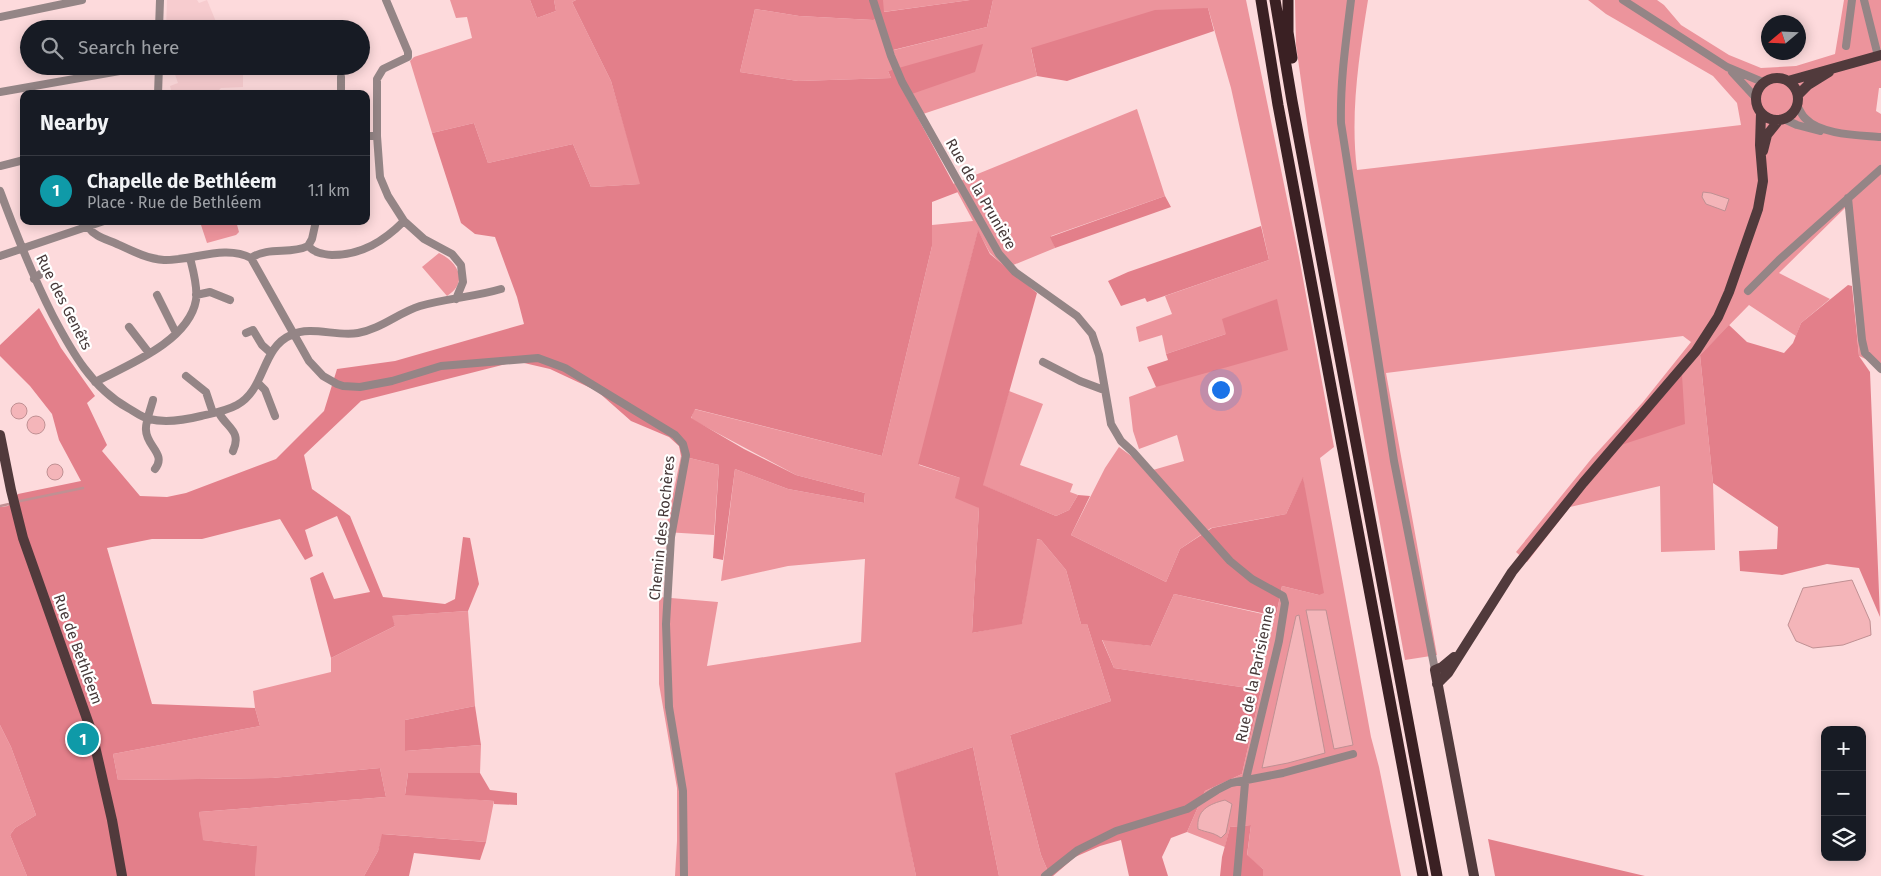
<!DOCTYPE html>
<html lang="en">
<head>
<meta charset="utf-8">
<style>
	body { margin:0; font-family:"Fira Sans",sans-serif; background:#20242c; color:#f1f3f6 }
	.controls { position:absolute; right:15px; bottom:15px; display:grid; overflow:hidden; border-radius:10px; box-shadow:0 2px 12px #0003 }
	.controls button { width:45px; height:45px; display:grid; place-items:center; padding:0; border:0; border-bottom:1px solid #363941; background:#171b24; color:#f1f3f6; font:25px sans-serif }
	.compass { position:absolute; left:1761px; top:15px; width:45px; height:45px; border-radius:50%; background:#171b24; box-shadow:0 2px 12px #0003; rotate:251deg }
	.you { position:absolute; left:1220px; top:389px; width:18px; height:18px; margin:-12px; border:4px solid #fff; border-radius:50%; background:#1a73e8; box-shadow:0 0 0 8px #1a73e833 }
	.badge { display:grid; place-items:center; width:32px; height:32px; border-radius:50%; background:#8c9099; color:#fff; font-size:16px; font-weight:700 }
	.pin { position:absolute; translate:-50% -50%; border:2px solid #fff; box-shadow:0 1px 5px #0006 }
	.list { margin:0; padding:0; list-style:none }
	h2 { display:flex; justify-content:space-between; align-items:center; height:65px; margin:0; padding:0 20px; font-size:21px }
	h2 small { font-size:16px; font-weight:400; color:#9ea1a6 }
	.list li { display:grid; grid-template-columns:32px 1fr auto; gap:15px; align-items:center; box-sizing:border-box; height:70px; padding:0 20px; border-top:1px solid #363941 }
	.list b { display:block; font-size:19px; white-space:nowrap }
	.list p { margin:0; font-size:16px; white-space:nowrap; color:#9ea1a6 }
	.list em { font-size:16px; font-style:normal; color:#9ea1a6 }
	.icon { flex:none; width:28px; height:28px; fill:none; stroke:currentColor; stroke-width:2; stroke-linecap:round; stroke-linejoin:round }
	.map { position:relative; flex:none; width:1881px; height:876px; overflow:hidden }
	.search { position:absolute; background:#171b24; box-shadow:0 2px 12px #0003; left:20px; top:20px; width:350px; height:55px; display:flex; align-items:center; gap:12px; box-sizing:border-box; padding:0 18px; border-radius:28px; color:#9ea1a6; font-size:19px }
	.panel { position:absolute; background:#171b24; box-shadow:0 2px 12px #0003; left:20px; top:90px; width:350px; height:135px; border-radius:10px }
	.map>svg:first-child { display:block }
	.built { fill:#f7cccf }
	.green { fill:#ec949c }
	.forest { fill:#e37f8a }
	.water { fill:#f4b5b9; stroke:#c09093 }
	.lines { fill:none; stroke-linecap:round; stroke-linejoin:round }
	.stream { stroke:#c09093; stroke-width:2.5 }
	.minor { stroke:#948586; stroke-width:8 }
	.major { stroke:#513a3c; stroke-width:10 }
	.highway { stroke:#3a2023; stroke-width:11 }
	.labels { text-anchor:middle; dominant-baseline:central; stroke-width:4.5; stroke-linejoin:round; paint-order:stroke }
	.street-label { font-size:15px; fill:#463939; stroke:#fff }
</style>
</head>
<body>
<div class="map">
<svg width="1881" height="876" viewBox="0 0 1881 876">
	<rect width="100%" height="100%" fill="#fddadc"/>
	<!-- built -->
	<path class="built" d="M167,0h30l2,3 8,-3 12,29h-53z
		M172,66h71v21l-22,1 -3,3v3h-46l-2,-8 8,-3z"/>
	<!-- green -->
	<path class="green" d="M450,0h80l7,18 19,-7 -2,-11h22l-4,2 39,79 30,103 -50,3 -18,-43 -85,19 -14,-40 -42,10 -22,-72 4,-4 58,-19 -5,-21 -11,1z
		M883,0h87l-87,12z
		M993,0h253l53,257 35,190 -14,11 51,279 8,30 22,109h-138v-7l-16,-13 4,-31 -21,2 -5,20 -38,-15 18,-41 37,-17 19,-84 -147,-22 -12,-29 49,7 23,-52 93,21 9,1 6,-30 37,9 -16,-117 -17,36 -75,14 -31,21 -14,33 -95,-47 34,-67 14,-21 15,11 12,14 38,-11 -7,-26 -38,14 -6,-18 -4,-34 27,-10 70,-53 -60,20 -4,-19 -23,7 -3,-15 36,-13 -7,-18 104,-36 -38,-172 -23,-80 -177,41 6,27 -120,40 -17,-47 -12,2 3,7 -93,3 -58,-9 15,-63 44,7 74,4 9,-2 12,32 93,-23z
		M1295,0h73c-9,56 -18,114 -11,170l384,-45 -4,-22 -24,-27 -107,-62 -18,-14h69l7,5 17,20 48,30 32,13 35,-2 39,-12 9,-54h37v88h-2l-3,23 5,3v252l-22,-10 -13,-149 -67,66 51,26 -29,24 -5,13 -47,-31 -49,50 13,128 2,67 -54,2 -1,-66 -90,21 -43,55 -11,-10 76,-94 51,-56 48,-60 -8,-6 -297,37 51,282 -32,5 -96,-523 -13,-92z
		M1137,109l28,87 -114,40 4,12 -49,20 -16,-15 -12,-22 -59,234 41,13 19,30 -7,125 50,-10 14,-84 5,1 25,30 15,54h6l24,77 -101,34 31,120 9,21h-51l-26,-129 -77,26 20,103h-241l2,-35v-53l-18,-104v-87l59,5 -11,64 154,-24 4,-83 -77,7 -67,15 14,-112 53,20 76,14 1,-10 -69,-18 -105,-56 3,-10 188,47 50,-210v-21l41,-4 -20,-37z
		M216,221h20l3,11 -3,3 -29,8 -6,-18z
		M439,253c19,9 30,29 8,43l-25,-29z
		M1009,391l34,13 -23,61 53,19 -3,8 8,3 -9,15 -13,6 -74,-31z
		M681,456l38,9 -5,70 -49,-3z
		M468,611l7,95 -70,14v31l76,-6 -1,28h-72l-3,21 89,7 -8,41 -103,-8 -5,17 -14,25h-109l1,-30 -54,-6 -3,-28 187,-15 -6,-29 -108,10 -154,2 -5,-26 147,-28 -5,-18 -2,-17 78,-19v-14l64,-32 -4,-10z
		M0,725l11,22 25,68 -21,13 -5,7 17,41h-27z"/>
	<!-- forest -->
	<path class="forest" d="M530,0h24l2,11 -19,7z
		M576,0h307l1,12 86,-12h23l-6,27 -94,23 -11,-32 -9,2 -74,-4 -44,-7 -15,63 58,9 93,-3 -3,-7 95,-27 -8,28 -69,24 52,96 -26,10v44l-50,210 -187,-47 -4,9 53,31 52,26 69,18 -1,10 -76,-14 -53,-20 -12,91 -10,-2 6,-93 -38,-9 -2,-10 -10,-9 -38,-16 -34,-30 -47,-22 -26,-6h-14l-149,38 -57,54 8,34 38,27 33,81 62,7 10,-5 8,-62 7,1 9,46 -11,27 -76,5 3,10 -64,32 -21,-80 13,-6 11,27 36,-7 -33,-76 -32,14 8,26 -8,4 -25,-41 -78,20h-50l-45,9 45,156 103,4 5,18 -147,28 5,26 154,-2 108,-10 6,29 -187,15 4,28 54,6 -2,30h-228l-17,-41 5,-7 21,-13 -25,-68 -11,-22v-218l8,-1 10,-12 63,-13 -22,-41 -7,-26 -22,-28 -30,-30v-11l39,-37 22,40 34,48 -8,7 20,42 -5,6 38,45 27,1 19,-4 90,-34 48,-48 13,-42 58,-8 129,-37 -7,-27 -22,-60 -20,-3 -14,-11 -29,-90 42,-10 14,40 85,-19 18,43 49,-3 -29,-103 -39,-79z
		M1208,8l6,23 -147,50 -30,-5 -6,-28 124,-38z
		M1165,196l6,11 -116,41 -5,-11z
		M1261,226l8,34 -122,42 -2,-4 -24,8 -13,-25 20,-9z
		M978,230l12,24 47,39 -54,192 73,31 13,-6 9,-15 12,1 -19,39 95,47 14,-33 32,-21 74,-14 17,-37 21,116 -5,2 -37,-9 -6,30 -102,-22 -23,52 -49,-6 12,28 147,22 -19,84 -37,17 -18,41 -16,6 -9,19 6,19h-39l-8,-36 -21,6 -25,11 -22,19h-3l-9,-21 -31,-120 101,-34 -24,-77h-6l-15,-54 -25,-30 -4,-1 -15,85 -50,9 7,-125 -24,-10 5,-20 -42,-14z
		M1848,285l4,1 7,70 11,16 10,245 -21,-49 -32,-4 -45,11 -42,-4 -1,-20 38,-2 1,-22 -65,-44 -13,-128 29,-30 18,17 37,11 9,-10 8,-20z
		M1277,299l11,51 -132,37 -9,-20 21,-7 -2,-6 60,-20 -4,-15z
		M1682,375l3,49 -64,21z
		M475,706l6,39 -76,6v-31z
		M973,747l26,129h-83l-21,-103z
		M408,773h72l10,17 27,3v12l-23,-1v-3l-89,-6z
		M1251,825l-4,30 16,14v7h-43l2,-19 8,-30z
		M382,834l104,8 -6,18 -66,-7 -5,23h-45l14,-25z
		M1488,839l157,37h-150z"/>
	<!-- water -->
	<path class="water" d="M1703,192l8,1 18,6 -4,12 -19,-7 -4,-7z
		M11 411a8 8 0 1 1 16 0a8 8 0 1 1-16 0Z
		M27 425a9 9 0 1 1 18 0a9 9 0 1 1-18 0Z
		M47 472a8 8 0 1 1 16 0a8 8 0 1 1-16 0Z
		M1852,580l18,41 1,14 -28,10 -30,3 -17,-7 -8,-16 15,-37z
		M1306,610h20l27,135 -19,4z
		M1299,615l26,138 -37,10 -26,5 34,-152z
		M1225,800l7,4 -6,29 -5,5c-8,-6 -13,-5 -23,-9 -2,-19 11,-25 27,-29z"/>
	<g class="lines">
		<!-- stream -->
		<path class="stream" d="M20,501l63,-13
			M0,506l9,-2"/>
		<!-- minor -->
		<path class="minor" d="M386,0l22,52v5l-25,12 -6,10v57l3,41 8,19 16,25 20,18 28,15 9,11 2,17 -7,17
			M873,0l18,56 11,26 97,172 16,18 62,44 15,18 7,21 12,69 10,17 12,11 97,109 22,18 31,17 2,7 -6,38 -34,142 -8,93
			M1351,0c-5,41 -11,81 -10,123l53,338 41,209
			M1623,0l104,67 38,16
			M1864,0l14,56
			M0,17l82,-17
			M159,29l1,-29
			M1846,46l6,-46
			M1732,72l24,26
			M0,92l148,-26
			M158,94l1,-28
			M341,94v-17
			M1797,106c3,4 5,10 9,13 15,16 54,16 75,18
			M1784,119l13,6 23,6
			M366,136h11
			M0,166l24,-6
			M0,191c16,43 32,84 53,125 19,36 39,72 75,92 7,4 13,9 21,11 16,4 36,1 52,-3 13,-3 25,-5 36,-11 29,-16 24,-57 54,-70 20,-10 45,2 67,-2 23,-4 40,-20 62,-27 27,-8 55,-9 81,-17
			M1848,198l14,142 3,13 16,16
			M88,227c7,10 18,12 29,17 15,7 31,15 47,16 28,1 61,-16 87,-2l58,103 14,15 14,8 6,2 17,1 32,-6 49,-15 97,-8 27,10 110,67 8,9 3,11 -15,82 -5,87 3,83 14,84 1,85
			M308,246l4,-7 4,-18
			M0,256l104,-35
			M251,258c18,-12 39,-3 57,-12 7,7 14,8 24,9 30,0 52,-14 72,-34
			M34,279l9,-7
			M1748,291l31,-31 102,-91
			M157,295l19,38
			M196,295l14,-3 20,8
			M129,327l20,26
			M246,333l7,-3 9,15 9,8
			M1043,362l37,19 24,9
			M186,376l20,16 7,21
			M95,382c33,-17 94,-41 101,-82 2,-13 -3,-30 -6,-42
			M258,383l7,7 10,26
			M153,400c-2,8 -8,23 -7,30 0,16 21,24 9,39
			M219,413c8,15 23,18 14,38
			M1045,876l33,-26 38,-19 71,-22 30,-19 14,-7 52,-10 70,-19"/>
		<!-- major -->
		<path class="major" d="M1756 99a21 21 0 1 1 42 0a21 21 0 1 1-42 0Z
			M1788,81l93,-26
			M1798,95l10,-10 21,-13
			M1763,151l4,-16 12,-15
			M0,435l11,55 12,48 69,195 20,87 10,56
			M1454,657l-12,10 -7,3 39,206
			M1437,684l11,-11 64,-101 71,-89 113,-132 22,-34 11,-25 29,-83 5,-28 -3,-36 1,-32"/>
		<!-- highway -->
		<path class="highway" d="M1261,0l17,105 145,771
			M1275,0l17,101 145,775
			M1288,0v32l4,26"/>
	</g>
	<g class="labels">
		<!-- street labels -->
		<g class="street-label">
			<text transform="translate(981 194) rotate(60)">Rue de la Prunière</text>
			<text transform="translate(64 302) rotate(63)">Rue des Genêts</text>
			<text transform="translate(662 528) rotate(-84)">Chemin des Rochères</text>
			<text transform="translate(78 649) rotate(70)">Rue de Bethléem</text>
			<text transform="translate(1255 674) rotate(-78)">Rue de la Parisienne</text>
		</g>
	</g>
</svg>
<div class="controls">
<button>+</button>
<button>−</button>
<button><svg class="icon" aria-label="layers" viewBox="0 0 24 24"><path d="M12 4l9 5-9 5-9-5zM3 14l9 5 9-5"/></svg></button>
</div>
<svg class="compass" viewBox="-18 -18 36 36"><path d="M0-13l5 13h-10z" fill="#e53935"/><path d="M0 13l5-13h-10z" fill="#9ea1a6"/></svg>
<div class="you"></div>
<div class="pin badge" style="left:83px;top:739px;background:#0f9aa8">1</div>
<div class="search"><svg class="icon" aria-label="search" viewBox="0 0 24 24"><circle cx="10" cy="10" r="6"/><path d="M15 15l6 6"/></svg>Search here</div>
<section class="panel">
<h2>Nearby<small></small></h2>
<ul class="list">
<li><span class="badge" style="background:#0f9aa8">1</span><div><b>Chapelle de Bethléem</b><p>Place · Rue de Bethléem</p></div><em>1.1 km</em></li>
</ul>
</section>
</div>
</body>
</html>
